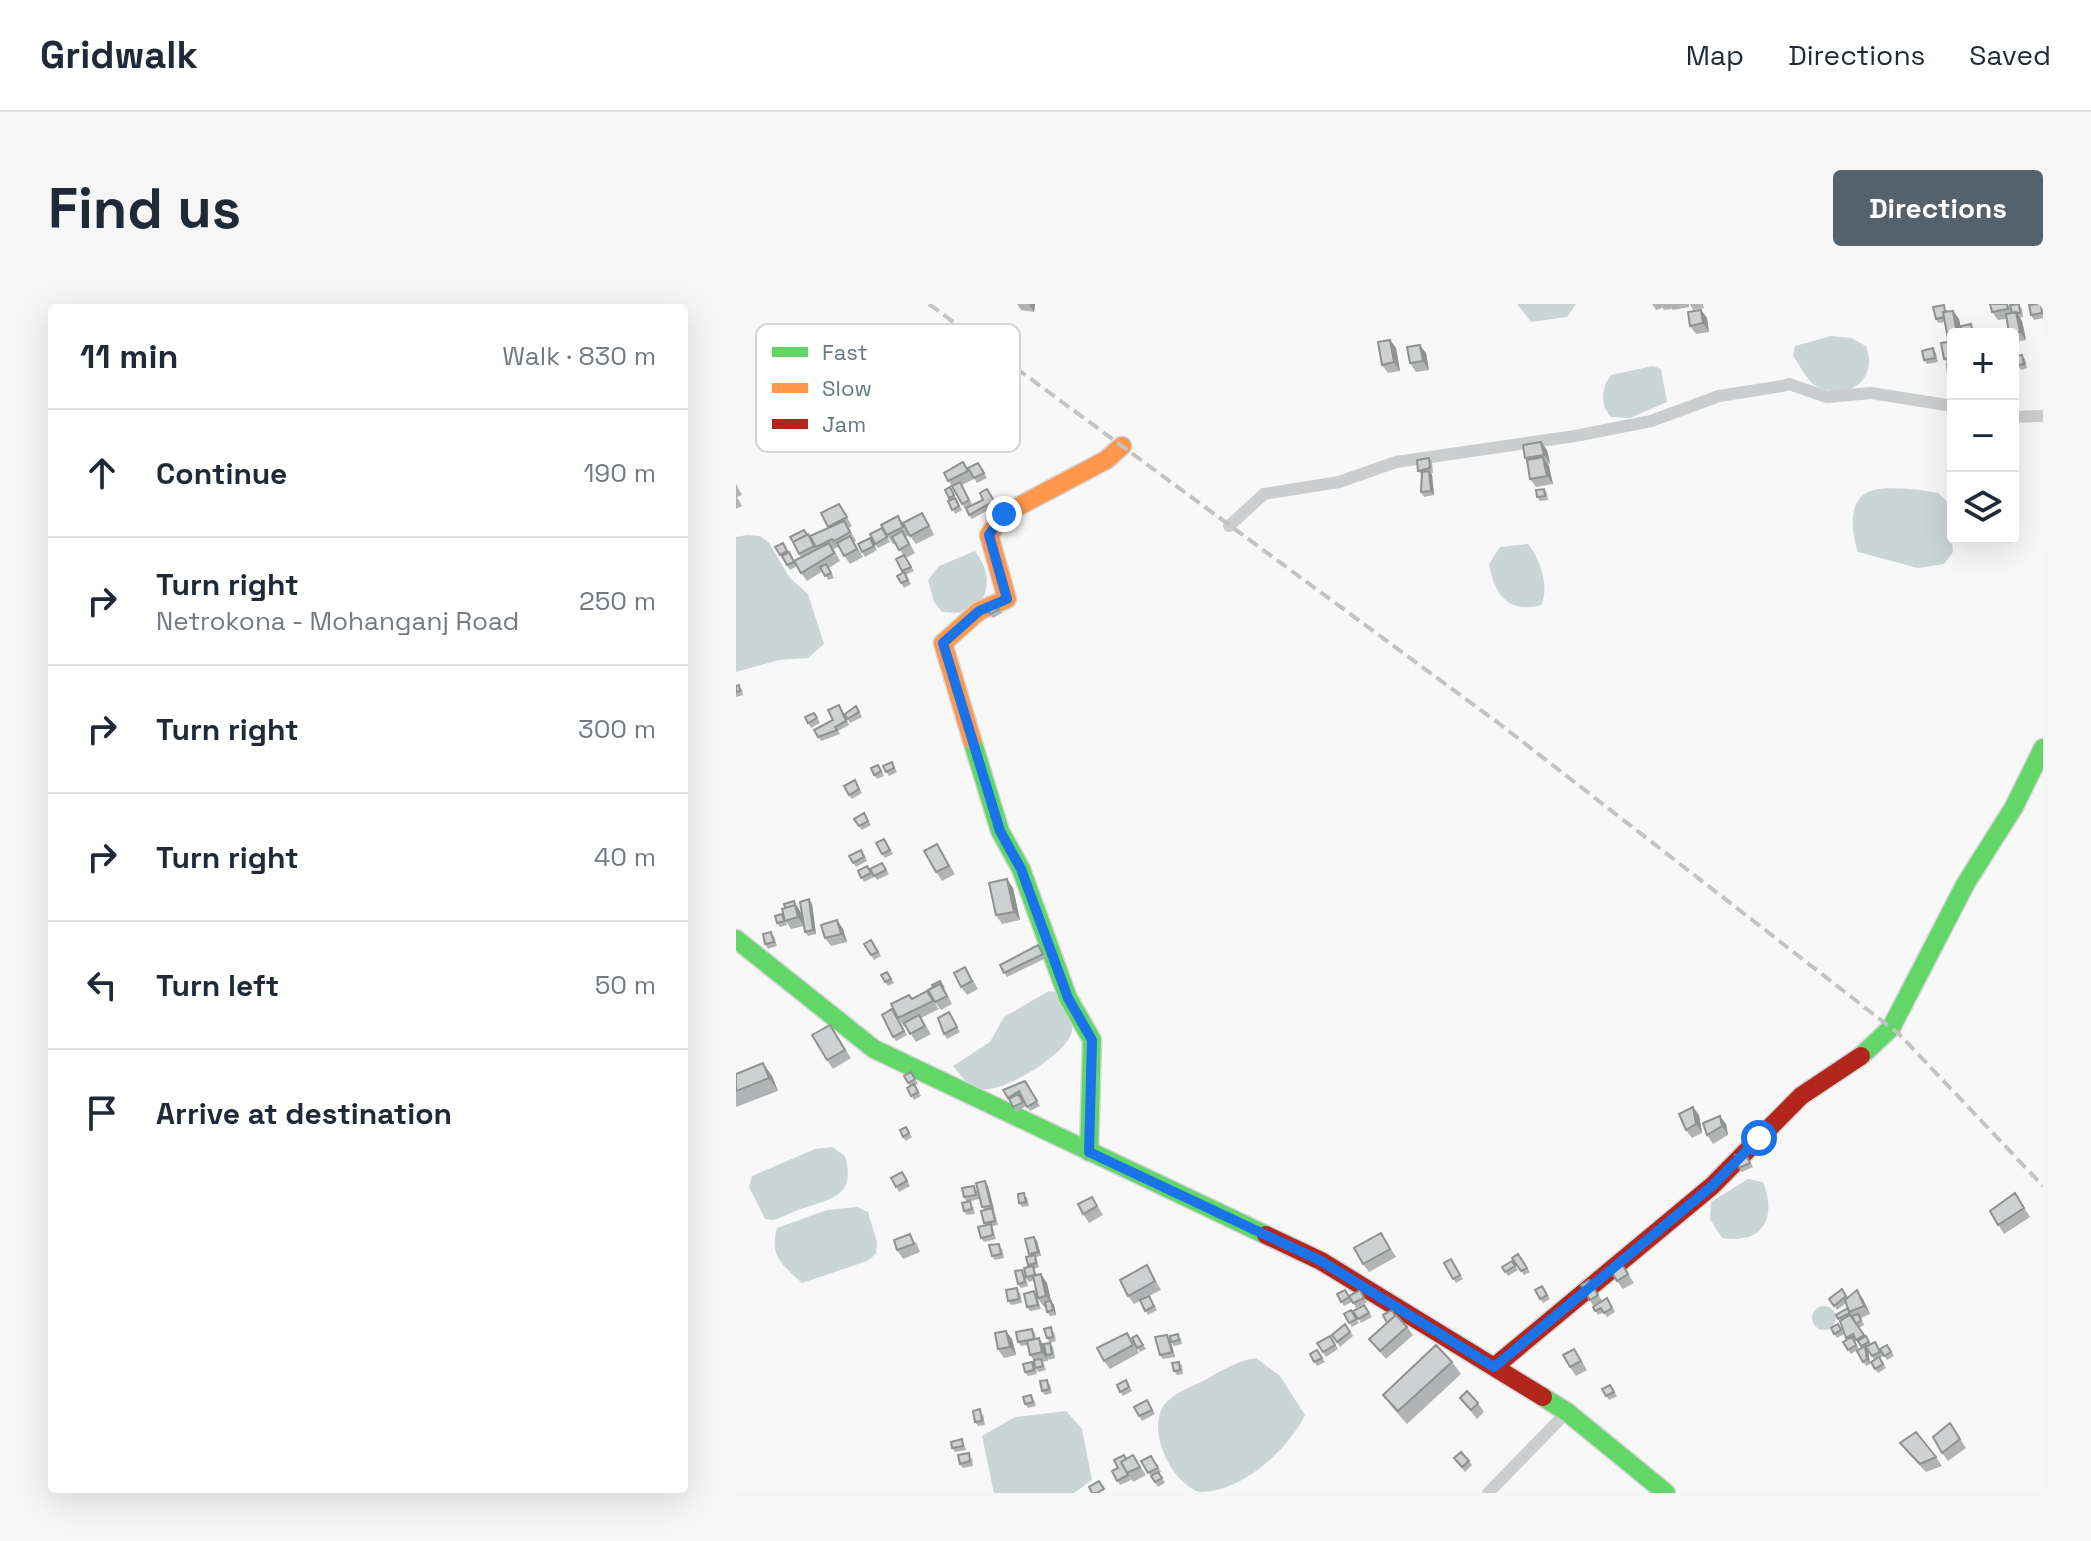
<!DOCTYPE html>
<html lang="en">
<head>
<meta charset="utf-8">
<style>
	body { margin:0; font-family:"Space Grotesk",sans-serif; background:#f6f6f7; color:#1f2937 }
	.controls { position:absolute; right:24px; top:24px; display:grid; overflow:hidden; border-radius:8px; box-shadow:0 8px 32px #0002 }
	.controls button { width:72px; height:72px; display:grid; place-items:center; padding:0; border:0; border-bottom:2px solid #e0e1e3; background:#fff; color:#1f2937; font:40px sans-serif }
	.stop { position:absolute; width:24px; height:24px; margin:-18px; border:6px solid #1a73e8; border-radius:50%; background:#fff }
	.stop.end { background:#1a73e8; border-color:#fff; box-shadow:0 2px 8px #0008 }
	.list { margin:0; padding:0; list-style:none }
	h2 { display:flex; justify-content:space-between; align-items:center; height:104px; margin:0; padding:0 32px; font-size:34px }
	h2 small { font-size:26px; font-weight:400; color:#747a83 }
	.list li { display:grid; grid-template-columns:52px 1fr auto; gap:24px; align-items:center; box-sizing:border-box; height:128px; padding:0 32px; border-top:2px solid #e0e1e3 }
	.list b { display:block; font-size:30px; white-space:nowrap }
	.list p { margin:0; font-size:26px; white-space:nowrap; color:#747a83 }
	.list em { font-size:26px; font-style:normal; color:#747a83 }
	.icon { flex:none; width:44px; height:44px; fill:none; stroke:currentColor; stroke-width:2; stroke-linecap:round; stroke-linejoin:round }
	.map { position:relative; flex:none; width:1307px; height:1189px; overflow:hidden; border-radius:8px }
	header { display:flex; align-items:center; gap:48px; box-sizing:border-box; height:112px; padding:0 40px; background:#fff; border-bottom:2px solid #e0e1e3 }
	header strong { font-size:38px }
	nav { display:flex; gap:44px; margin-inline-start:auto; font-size:28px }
	.intro { display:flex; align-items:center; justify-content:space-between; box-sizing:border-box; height:192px; padding:0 48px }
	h1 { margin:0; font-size:56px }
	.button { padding:20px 36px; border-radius:8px; background:#55616b; color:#fff; font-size:28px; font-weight:700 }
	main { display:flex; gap:48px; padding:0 48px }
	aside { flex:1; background:#fff; border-radius:8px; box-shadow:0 8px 32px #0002 }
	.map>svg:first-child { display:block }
	.water { fill:#cad5d6 }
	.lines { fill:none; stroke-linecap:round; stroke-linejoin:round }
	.fast-casing { stroke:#d4d5d6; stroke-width:21 }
	.slow-casing { stroke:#d4d5d6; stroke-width:21 }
	.jam-casing { stroke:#d4d5d6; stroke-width:21 }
	.street { stroke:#cbcdce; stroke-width:12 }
	.fast { stroke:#63d668; stroke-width:18 }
	.slow { stroke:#ff974d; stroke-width:18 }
	.jam { stroke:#b3261e; stroke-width:18 }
	.rail { stroke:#c2c3c4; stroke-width:4; stroke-dasharray:12 6; stroke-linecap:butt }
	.wall { fill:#b1b3b4 }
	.shaded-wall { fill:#909292 }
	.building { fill:#ced0d1; stroke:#909292; stroke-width:2 }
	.route { stroke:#1a73e8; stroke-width:10 }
	.key { fill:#fff; stroke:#d0d6da; stroke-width:2 }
	.key-label { font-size:22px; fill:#647882 }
</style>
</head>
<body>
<header>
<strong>Gridwalk</strong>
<nav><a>Map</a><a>Directions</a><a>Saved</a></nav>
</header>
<div class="intro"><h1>Find us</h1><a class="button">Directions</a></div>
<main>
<aside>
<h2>11 min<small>Walk · 830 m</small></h2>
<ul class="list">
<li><svg class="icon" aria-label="ahead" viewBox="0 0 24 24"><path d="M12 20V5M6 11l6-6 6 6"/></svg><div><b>Continue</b></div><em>190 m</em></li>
<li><svg class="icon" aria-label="right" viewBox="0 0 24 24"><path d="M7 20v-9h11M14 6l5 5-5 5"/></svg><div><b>Turn right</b><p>Netrokona - Mohanganj Road</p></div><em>250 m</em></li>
<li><svg class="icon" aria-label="right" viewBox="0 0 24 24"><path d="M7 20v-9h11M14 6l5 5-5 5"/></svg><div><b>Turn right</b></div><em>300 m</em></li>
<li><svg class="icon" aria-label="right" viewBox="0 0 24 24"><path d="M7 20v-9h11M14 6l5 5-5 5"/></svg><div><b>Turn right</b></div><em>40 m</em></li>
<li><svg class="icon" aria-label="left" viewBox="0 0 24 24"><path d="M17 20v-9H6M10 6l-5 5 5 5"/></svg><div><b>Turn left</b></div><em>50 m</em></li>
<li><svg class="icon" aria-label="arrive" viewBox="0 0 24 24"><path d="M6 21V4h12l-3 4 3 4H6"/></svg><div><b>Arrive at destination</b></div></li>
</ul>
</aside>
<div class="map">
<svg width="1307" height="1189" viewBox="0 0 1307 1189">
	<rect width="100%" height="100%" fill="#f8f8f8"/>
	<!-- water -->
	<path class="water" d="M781,0h59l-9,13 -36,5z
		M1095,32l20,2 15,8c13,33 -18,57 -50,40 -9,-5 -16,-21 -23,-30l2,-10z
		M917,62l8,3 6,33 -37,16 -19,-1c-11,-12 -10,-29 0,-42z
		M1184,186l18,3 12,11 3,48 -9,12 -26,4 -60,-16c-6,-16 -11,-51 10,-60 13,-6 37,-3 52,-2z
		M11,231l13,1 9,7 21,35 18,16 16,50 -16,14 -29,2 -43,12v-135z
		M792,240c12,14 22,44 13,61 -33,9 -47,-11 -52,-41l11,-17z
		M239,247c11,15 16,29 8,47l-23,15 -18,-1 -8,-10 -6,-22 11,-14z
		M313,687l6,1c6,10 19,27 17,39 -4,23 -69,62 -91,58 -13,-3 -20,-13 -28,-23l37,-24 14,-25z
		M96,843l13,9c11,39 -11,42 -41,52 -11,3 -20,9 -31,12l-8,-1 -16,-32 3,-11 63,-27z
		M1012,875l15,3c14,35 1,63 -41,56l-12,-19 1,-17z
		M121,903l11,5 9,30 -1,12 -9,7 -65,22c-20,-19 -33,-27 -25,-55l50,-18z
		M1076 1014a12 12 0 1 1 24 0a12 12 0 1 1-24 0Z
		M520,1054l24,18 25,39c-16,33 -63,78 -106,77 -27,-9 -53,-61 -35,-87 10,-13 28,-18 41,-25 17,-10 32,-19 51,-22z
		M330,1107l16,18 10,51 -18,13h-80l-12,-57 33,-19z"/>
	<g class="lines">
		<defs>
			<path id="fast" d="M236,436l28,91 21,38 47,129 24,42 -3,112
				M0,635l138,110 392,186
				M1125,752l30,-28 75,-145 48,-76 29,-59
				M807,1093l24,15 99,81"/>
			<path id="slow" d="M236,436l-29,-97 36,-32 28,-12 -18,-64 15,-21 102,-54 16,-14"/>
			<path id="jam" d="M530,931l55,26 222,136
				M758,1063l218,-181 89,-90 60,-40"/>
		</defs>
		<!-- fast casing -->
		<use href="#fast" class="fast-casing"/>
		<!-- slow casing -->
		<use href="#slow" class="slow-casing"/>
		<!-- jam casing -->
		<use href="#jam" class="jam-casing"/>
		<!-- street -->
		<path class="street" d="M1277,113l30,-1
			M493,222l35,-32 75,-12 57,-20 179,-26 76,-15 68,-25 63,-10 7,-2 38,13 44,-4 82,13
			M752,1189l79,-81"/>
		<!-- fast -->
		<use href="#fast" class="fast"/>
		<!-- slow -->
		<use href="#slow" class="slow"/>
		<!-- jam -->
		<use href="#jam" class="jam"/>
		<!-- rail -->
		<path class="rail" d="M193,0l572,421 398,309 144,152"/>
	</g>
	<!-- wall -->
	<path class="wall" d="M281,0h18l-1,8 -13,-2z
		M916,0h37v3l-16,3 -2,-2v1l-7,1 -2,-3v1l-6,2z
		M954,0h13l1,4 -11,2z
		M1275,1l11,3 1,9 -3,1 2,3 4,19 -11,2 -2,-3v-5h-4l-3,-15 -8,1 -6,-8z
		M1307,2v12l-9,2 -3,-5z
		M1211,5l1,3 5,-1 6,8 3,15h-9v44h-2l-3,-4v-10l-4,-5 6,-18 -2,-2 -3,-17 -7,1 -2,-4z
		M965,6l6,8 2,14 -13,2 -6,-8z
		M654,36l6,8 4,23 -12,2 -6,-8z
		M1197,44l3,5 2,9 -11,2 -3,-4z
		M690,49l3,17 -13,2 -6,-9z
		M1286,51l3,4 2,9 -6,2 -3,-5z
		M811,146l3,13 -2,1 5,20 -17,3 -6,-8 -3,-18 -2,-3z
		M693,154l3,4 1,11h-2l1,2 2,20 -10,2 -3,-5 1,-17 -4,-4z
		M245,163l6,11 -10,5 -3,-5z
		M233,167l5,8 -12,6 10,19 -7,5 -21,-36z
		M0,180l6,11 -5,2 5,9 -6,3z
		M251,185l10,16 -25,14 -3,-4 14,-15z
		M808,185l3,4 1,7 -8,1 -3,-4z
		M209,186l8,2 9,18 -7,4z
		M103,200l13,22 -3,2 7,13 -2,1 9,15 -13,7 -12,-17 -4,2 6,12 -11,7 5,10 -6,2 -5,-9 -16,10 -6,-8v-16l-11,-20 14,-7 14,19 -8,-13 19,-8z
		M162,212l11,19 -3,2 9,16 -9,5 8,13 -8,4 5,9 -7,4 -3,-5 2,-11 -7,-13 7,-4 -8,-12 -2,1 -6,-9z
		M192,218l6,13 -18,9 -6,-8z
		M149,228l5,10 -12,6 -3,-4z
		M137,238l4,8 -12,7 -3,-5z
		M47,239l14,23 -7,4 -10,-15z
		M260,299l6,10 -9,5 -6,-10z
		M0,382l6,3 1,6 -7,2z
		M120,402l6,11 -12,6 -5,-9z
		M106,405l7,16 -11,6 2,3 -19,7 -3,-4z
		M78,409l6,10 -9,5 -6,-11z
		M156,458l5,10 -8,4 -6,-10z
		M145,465l3,7 -7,3 -3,-4z
		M119,476l7,13 -10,6 -3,-4z
		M128,509l7,12 -9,5 -8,-11z
		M148,535l9,15 -8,4 -3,-4z
		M201,540l18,30 -13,7 -6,-9z
		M128,550l3,7 -11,6 -7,-11z
		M146,559l7,11 -12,6 -3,-4z
		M131,562l7,11 -10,5 -6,-11z
		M271,575l6,9 7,32 -18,4 -6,-9z
		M58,597l7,12 3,11 8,-20 4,30 -8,2 -3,-4 -1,-6 -13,3 -5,-8 1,4 -7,2 -3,-4 7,-5 1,-10z
		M101,616l6,9 4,13 -16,4 -6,-8z
		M38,632l3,10 -9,3 -3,-5z
		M138,640l7,12 -7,4 -3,-5z
		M302,641l8,13 -39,19 -7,-12z
		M229,663l13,22 -11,6 -6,-8z
		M151,668l7,11 -6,3 -3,-4z
		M207,681l9,19 -11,6 -6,-8z
		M191,687l12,18 -18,9 10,16 -15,8 -10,-16 -2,1 -6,-9 15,-19z
		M156,705l15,26 -11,6 -3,-4z
		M213,708l11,20 -13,7 -3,-5z
		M94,721l21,33 -18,11 -6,-9z
		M27,759l9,13 6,15 -42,16v-33z
		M175,768l7,12 -3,1 6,11 -7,4 -7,-12 3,-2 -6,-10z
		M289,777l15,25 -10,5 -9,-15 -1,1 6,9 -10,6 -13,-22z
		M963,811l3,18 -10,5 -6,-8z
		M990,820l2,11 -15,9 -6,-9z
		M170,823l6,10 -6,4 -3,-4z
		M1009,849l8,14 -11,5 -3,-4z
		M169,872l5,10 -11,6 -8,-14z
		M249,877l3,5 10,39 -6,1 4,13 -12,3 -3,-4 4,-13 -1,-2v-13l-5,-11 -12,3 -3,-5 13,-7z
		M1279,889l15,24 -26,17 -14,-23z
		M291,893l2,9 -7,1 -3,-4z
		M356,893l11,18 -14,8 -6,-9z
		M237,902l2,8 -8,1 -3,-4z
		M645,929l15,24 -27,15 -6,-8z
		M298,933l3,4 4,15 -5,1 3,10 -5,2 3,6 10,8 4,18 3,4 2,10 -6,1 -3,-4 -1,-6 -2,1 -6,-8 3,10 -11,2 -3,-4 10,-12 -3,-15 -5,2 -3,-4 2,8 -7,2 -3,-4 11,-17 -1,-2 2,-9 -1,-2z
		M180,938l4,10 -17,7 -6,-9z
		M266,944l2,10 -9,2 -3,-4z
		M782,950l12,18 -6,3 -12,-17z
		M715,955l12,20 -7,4 -12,-20z
		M776,957l6,9 -10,6 -6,-9z
		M885,959l13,20 -11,6 -6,-8z
		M411,961l14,25 -12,6 8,14 -9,5 -8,-14 -6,3 -6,-8z
		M806,982l8,13 -7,4 -8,-13z
		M859,985l7,12 5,-3 8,14 -8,5 -3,-5 -6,3 -8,-15z
		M1106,985l6,9 15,1 7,15 -9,4 3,7 -5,3 12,16 7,2 5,10 -3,2 6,10 -8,5 -3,-4 -1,-9 -6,-11 2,15 -4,2 -9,-15 5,-3 -2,-4h-1l-4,-5h-1l5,10 -8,5 -8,-12 4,-2 -6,-17 -5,-8 12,-7 -2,-5 -9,7 -8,-11z
		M609,986l7,12 -8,4 -7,-12z
		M624,986l7,12 -11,6 -3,-5z
		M284,988l2,11 -11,2 -3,-4z
		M628,1001l8,12 -11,6 -8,-12z
		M615,1006l8,13 -7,4 -8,-13z
		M659,1012l12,11 6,8 -27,24 -17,-20z
		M609,1020l8,12 -13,11 -3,-5z
		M1102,1020l6,10 -7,4 -6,-10z
		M296,1025l3,4 1,6 8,6 6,-2 3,4 2,11 -6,2 -2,-3 1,4 -5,1 3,8 -8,2 -2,-4 1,6 -9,2 -3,-4 7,-10 3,4 -1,-6 -4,-5 -2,-10 -7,1 -3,-4z
		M318,1028l2,9 -6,2 -3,-5z
		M401,1031l9,14 -6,3 -3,-4z
		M431,1031l3,4 5,18 -12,2 -3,-4z
		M594,1032l8,13 -12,8 -9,-14z
		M445,1034l1,6 -8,2 -3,-4z
		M276,1035l4,16 -12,3 -6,-9z
		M397,1037l6,12 -29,16 -6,-8z
		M1151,1041l7,11 -7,4 -7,-11z
		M581,1046l8,12 -8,4 -7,-12z
		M844,1054l7,12 -11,6 -6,-9z
		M443,1058l3,4 1,8 -6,1 -3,-4z
		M716,1058l9,12 -54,50 -15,-17 -9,-12z
		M390,1076l6,11 -9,5 -6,-11z
		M314,1080l2,9 -7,2 -3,-4z
		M874,1081l7,11 -8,4 -7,-11z
		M295,1091l3,5 2,6 -8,2 -3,-4z
		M724,1094l18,5 6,9 -7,7z
		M411,1096l8,14 -13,7 -3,-5z
		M247,1110l2,11 -7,1 -3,-4z
		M1214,1119l16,25 -18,13 -6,-8z
		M226,1135l2,5 2,6 -11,2 -3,-4z
		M1164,1139l36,14 6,9 -16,6 -20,-21z
		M397,1151l13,20 -13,7 -4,-6 2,4 -11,5 -8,-14 6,-3 8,-9z
		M415,1152l10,16 -2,1 6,10 -7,4 -17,-26z
		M236,1154l1,8 -10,2 -3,-4z
		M718,1154l15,3 3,4 -7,7z"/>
	<!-- shaded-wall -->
	<path class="shaded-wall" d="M293,0h6l-1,8z
		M965,6l6,8 2,14 -6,-9z
		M1217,7l6,8 3,15h-5z
		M1280,8l6,9 4,19 -6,-8z
		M654,36l6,8 4,23 -6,-9z
		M684,41l6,8 3,17 -6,-9z
		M805,138l6,8 3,13 -6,-8z
		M807,153l6,9 4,18 -6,-8z
		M693,167l3,4 2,20 -3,-4z
		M271,575l6,9 7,32 -6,-8z
		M73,595l3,5 4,30 -3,-4z
		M58,597l7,12 3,13 -6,-9z
		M101,616l6,9 4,13 -6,-8z
		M27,759l9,13 6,15 -9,-13z
		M957,803l6,8 3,18 -6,-9z
		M984,812l6,8 2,11 -6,-9z
		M249,877l3,5 6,24 -3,-4z
		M298,933l3,4 4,15 -3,-4z
		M305,970l6,9 4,18 3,4 2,10 -3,-5 -1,-5 -6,-9z
		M1121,986l6,9 7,15 -6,-8z
		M270,1027l6,8 4,16 -6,-8z
		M431,1031l3,4 5,18 -3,-5z
		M303,1034l6,9 3,14 -6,-9z
		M1129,1042l3,4 2,14 -3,-5z"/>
	<!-- building -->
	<path class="building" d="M1254,0h17l1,5 -16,3z
		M1283,0l1,9h-8l-2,-8z
		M1305,0l1,9 -11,2 -2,-10z
		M1208,1l1,7h-2l1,5 -8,2 -3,-12z
		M965,6l2,13 -13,3 -2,-14z
		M1217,7l4,23h-4v4l-5,1 -5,-27z
		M1280,8l4,20 -11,1 -3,-19z
		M1235,20l2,10h-11l-1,-8z
		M654,36l4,22 -12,3 -4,-23z
		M1217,37v16l-9,2 -3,-16z
		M684,41l3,16 -13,2 -3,-16z
		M1197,44l2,10 -11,2 -2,-9z
		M1286,51l2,9 -6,1 -2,-9z
		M1217,59v10l-5,1 -1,-10z
		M805,138l3,13 -19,3 -2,-13z
		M807,153l4,19 -17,3 -3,-19z
		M693,154l1,10 -12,3 -1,-11z
		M227,158l5,9 -20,10 -4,-8z
		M242,159l6,10 -10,5 -6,-10z
		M693,167l2,20 -10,1 1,-20z
		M224,178l9,18 -7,4 -10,-18z
		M214,183l4,8 -5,3 -4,-8z
		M251,185l7,12 -25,14 -3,-7 17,-8 -3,-7z
		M808,185l1,7 -8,1 -1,-7z
		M219,194l4,8 -7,4 -4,-9z
		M103,200l8,13 -19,10 -7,-14z
		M186,209l7,13 -19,10 -7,-13z
		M162,212l5,11 -16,8 -6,-10z
		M108,217l6,11 -16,9 -2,-2 -16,8 -6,-11z
		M146,224l5,9 -12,7 -5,-10z
		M68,226l3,5 -14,7 -3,-5z
		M166,227l7,13 -10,6 -7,-13z
		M72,230l6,12 -15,8 -6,-12z
		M114,232l7,13 -13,7 -7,-13z
		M134,234l4,8 -12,6 -4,-8z
		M47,239l4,8 -7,4 -5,-8z
		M93,239l5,10 -33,20 -7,-12z
		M53,248l5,10 -7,3 -5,-9z
		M168,251l7,12 -9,4 -6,-12z
		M90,260l5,9 -6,3 -5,-9z
		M168,268l4,8 -7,3 -4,-7z
		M260,299l3,6 -9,5 -3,-6z
		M3,381l1,6 -4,1v-6z
		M103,401l7,16 -11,6 2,3 -19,7 -4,-7 19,-10 -5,-10z
		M120,402l3,6 -12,7 -2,-5z
		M78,409l3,5 -9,5 -3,-6z
		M156,458l2,6 -8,4 -3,-6z
		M142,461l3,6 -7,4 -3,-7z
		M119,476l4,9 -10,6 -5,-9z
		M128,509l4,8 -9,5 -5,-7z
		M148,535l6,11 -8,4 -6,-11z
		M201,540l12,22 -13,6 -12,-21z
		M125,546l3,7 -11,6 -4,-7z
		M146,559l4,7 -12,6 -4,-7z
		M131,562l4,7 -10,5 -3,-7z
		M271,575l7,33 -18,3 -7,-32z
		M73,595l4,31 -8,2 -5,-30z
		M58,597l2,7 -1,-3 -10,3 -1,-4z
		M59,601l3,12 -13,4 -3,-12z
		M46,610l2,7 -7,2 -2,-7z
		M101,616l4,14 -16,4 -4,-13z
		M35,628l3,10 -9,2 -2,-10z
		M135,636l7,12 -7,3 -7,-11z
		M302,641l5,9 -39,19 -4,-8z
		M229,663l7,14 -11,6 -7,-14z
		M151,668l4,7 -6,3 -4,-7z
		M204,677l3,6h-1l-2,-3 -7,3 -1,-2z
		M204,680l7,12 -12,6 -7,-12z
		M191,687l6,10 -35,17 -7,-14 18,-9 3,4z
		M156,705l12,22 -11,6 -11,-22z
		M213,708l8,15 -13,7 -6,-16z
		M183,711l6,11 -15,8 -6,-11z
		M94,721l15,25 -18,10 -15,-25z
		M27,759l6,15 -33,13v-17z
		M175,768l4,7 -7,4 -4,-7z
		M289,777l12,20 -10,6 -8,-16 -11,7 -5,-8z
		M178,780l4,8 -7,4 -4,-8z
		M282,790l5,8 -10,5 -4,-8z
		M957,803l3,17 -10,6 -7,-16z
		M984,812l2,10 -15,9 -4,-12z
		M170,823l3,6 -6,4 -3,-7z
		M1009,849l5,10 -11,5 -4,-13z
		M166,868l5,9 -11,6 -5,-9z
		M249,877l6,25 -9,1 -6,-24z
		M238,882l2,9 -12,2 -2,-9z
		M288,889l2,9 -7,1 -1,-9z
		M1279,889l9,15 -26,17 -8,-14z
		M356,893l5,9 -14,8 -5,-10z
		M234,897l2,8 -8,2 -2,-8z
		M256,904l3,13 -11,2 -3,-12z
		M255,920l2,11 -12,3 -3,-11z
		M645,929l9,16 -27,15 -9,-16z
		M174,930l4,10 -17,6 -3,-10z
		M298,933l4,15 -9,2 -4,-15z
		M263,940l2,10 -9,2 -3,-11z
		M782,950l9,14 -6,3 -9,-13z
		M299,951l1,8 -8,2 -2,-8z
		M715,955l9,16 -7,4 -9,-16z
		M776,957l3,5 -10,6 -3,-5z
		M885,959l7,11 -11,7 -7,-12z
		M411,961l8,16 -27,15 -8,-16z
		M297,962l2,9 -9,2 -2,-9z
		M286,966l3,12 -7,2 -3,-13z
		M305,970l5,22 -8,2 -5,-22z
		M853,976l9,15 -8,5 -9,-15z
		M806,982l5,9 -7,4 -5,-9z
		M281,984l2,11 -11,2 -2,-11z
		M1106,985l4,7 -12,10 -5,-7z
		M609,986l4,7 -8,5 -4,-8z
		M624,986l4,8 -11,5 -4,-7z
		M1121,986l7,16 -15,6 -4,-12z
		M298,987l4,14 -11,2 -3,-13z
		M413,992l5,10 -9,5 -5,-11z
		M871,994l5,10 -8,5 -3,-5 -6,3 -2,-4z
		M315,997l2,9 -6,2 -2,-10z
		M628,1001l5,8 -11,6 -5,-8z
		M1112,1004l2,5 -12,6 -2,-4z
		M615,1006l5,9 -7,4 -5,-9z
		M656,1006l3,6 -8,7 -4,-8z
		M1122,1010l3,6 -5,4 -4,-8z
		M660,1011l11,12 -27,24 -11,-12z
		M1114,1011l14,20 -8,5 -3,-6 -7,4 -6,-17z
		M609,1020l5,8 -13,10 -5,-7z
		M1102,1020l3,6 -7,4 -3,-6z
		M315,1023l2,10 -6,1 -3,-9z
		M296,1025l2,10 -16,3 -2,-10z
		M270,1027l4,16 -12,2 -3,-16z
		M391,1029l6,12 -29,16 -7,-13z
		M442,1030l1,6 -8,2 -1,-6z
		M401,1031l6,10 -6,3 -5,-10z
		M431,1031l5,17 -12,3 -5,-18z
		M594,1032l5,9 -12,7 -6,-9z
		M1130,1032l3,6 -8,4 -3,-5z
		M1116,1033l4,8 -8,5 -5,-8z
		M303,1034l3,14 -12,3 -3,-14z
		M1139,1038l5,10 -8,4 -6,-9z
		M314,1039l2,11 -6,1 -2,-11z
		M700,1041l16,17 -54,49 -15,-16z
		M1151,1041l4,7 -7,4 -4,-7z
		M1129,1042l2,13 -4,3 -6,-11z
		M838,1045l7,12 -11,6 -7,-12z
		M581,1046l5,8 -8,4 -4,-8z
		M1143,1053l4,7 -8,5 -4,-7z
		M305,1055l2,7 -8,2 -1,-8z
		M296,1058l2,8 -9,2 -2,-8z
		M443,1058l1,8 -6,1 -2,-8z
		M311,1076l2,9 -7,2 -2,-10z
		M390,1076l3,7 -9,5 -3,-7z
		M874,1081l4,7 -8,4 -4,-7z
		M731,1087l11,12 -7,7 -11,-12z
		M295,1091l2,7 -8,2 -2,-7z
		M411,1096l5,10 -13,6 -5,-9z
		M244,1105l2,12 -7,1 -2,-11z
		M1214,1119l10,16 -18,14 -9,-16z
		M1180,1128l20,25 -16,7 -20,-21z
		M226,1135l1,7 -11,2 -1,-6z
		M725,1148l8,9 -7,6 -8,-9z
		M233,1149l1,8 -10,3 -2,-9z
		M388,1151l2,4 -5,3 7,13 -11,6 -5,-10 6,-3 -4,-8z
		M397,1151l7,12 -13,6 -6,-11z
		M415,1152l7,12 -10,5 -7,-12z
		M422,1168l4,6 -7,4 -4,-6z
		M363,1177l5,8 -7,4h-5l-3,-6z"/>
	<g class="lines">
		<!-- route -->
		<path class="route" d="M268,210l-15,21 18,64 -28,12 -36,32 57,188 21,38 47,129 24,42 -3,112 232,109 173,106 218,-181 47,-48"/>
	</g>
	<!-- legend -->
	<rect x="20" y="20" width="264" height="128" rx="12" class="key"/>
	<rect x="36" y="43" width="36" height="10" fill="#63d668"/>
	<rect x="36" y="79" width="36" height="10" fill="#ff974d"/>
	<rect x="36" y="115" width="36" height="10" fill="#b3261e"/>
	<g class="key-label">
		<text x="86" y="56">Fast</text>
		<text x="86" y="92">Slow</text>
		<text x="86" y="128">Jam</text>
	</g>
</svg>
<div class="controls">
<button>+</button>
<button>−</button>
<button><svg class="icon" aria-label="layers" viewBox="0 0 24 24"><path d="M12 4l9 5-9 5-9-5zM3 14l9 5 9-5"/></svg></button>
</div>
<div class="stop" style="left:1023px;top:834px"></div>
<div class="stop end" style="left:268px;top:210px"></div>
</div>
</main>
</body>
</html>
